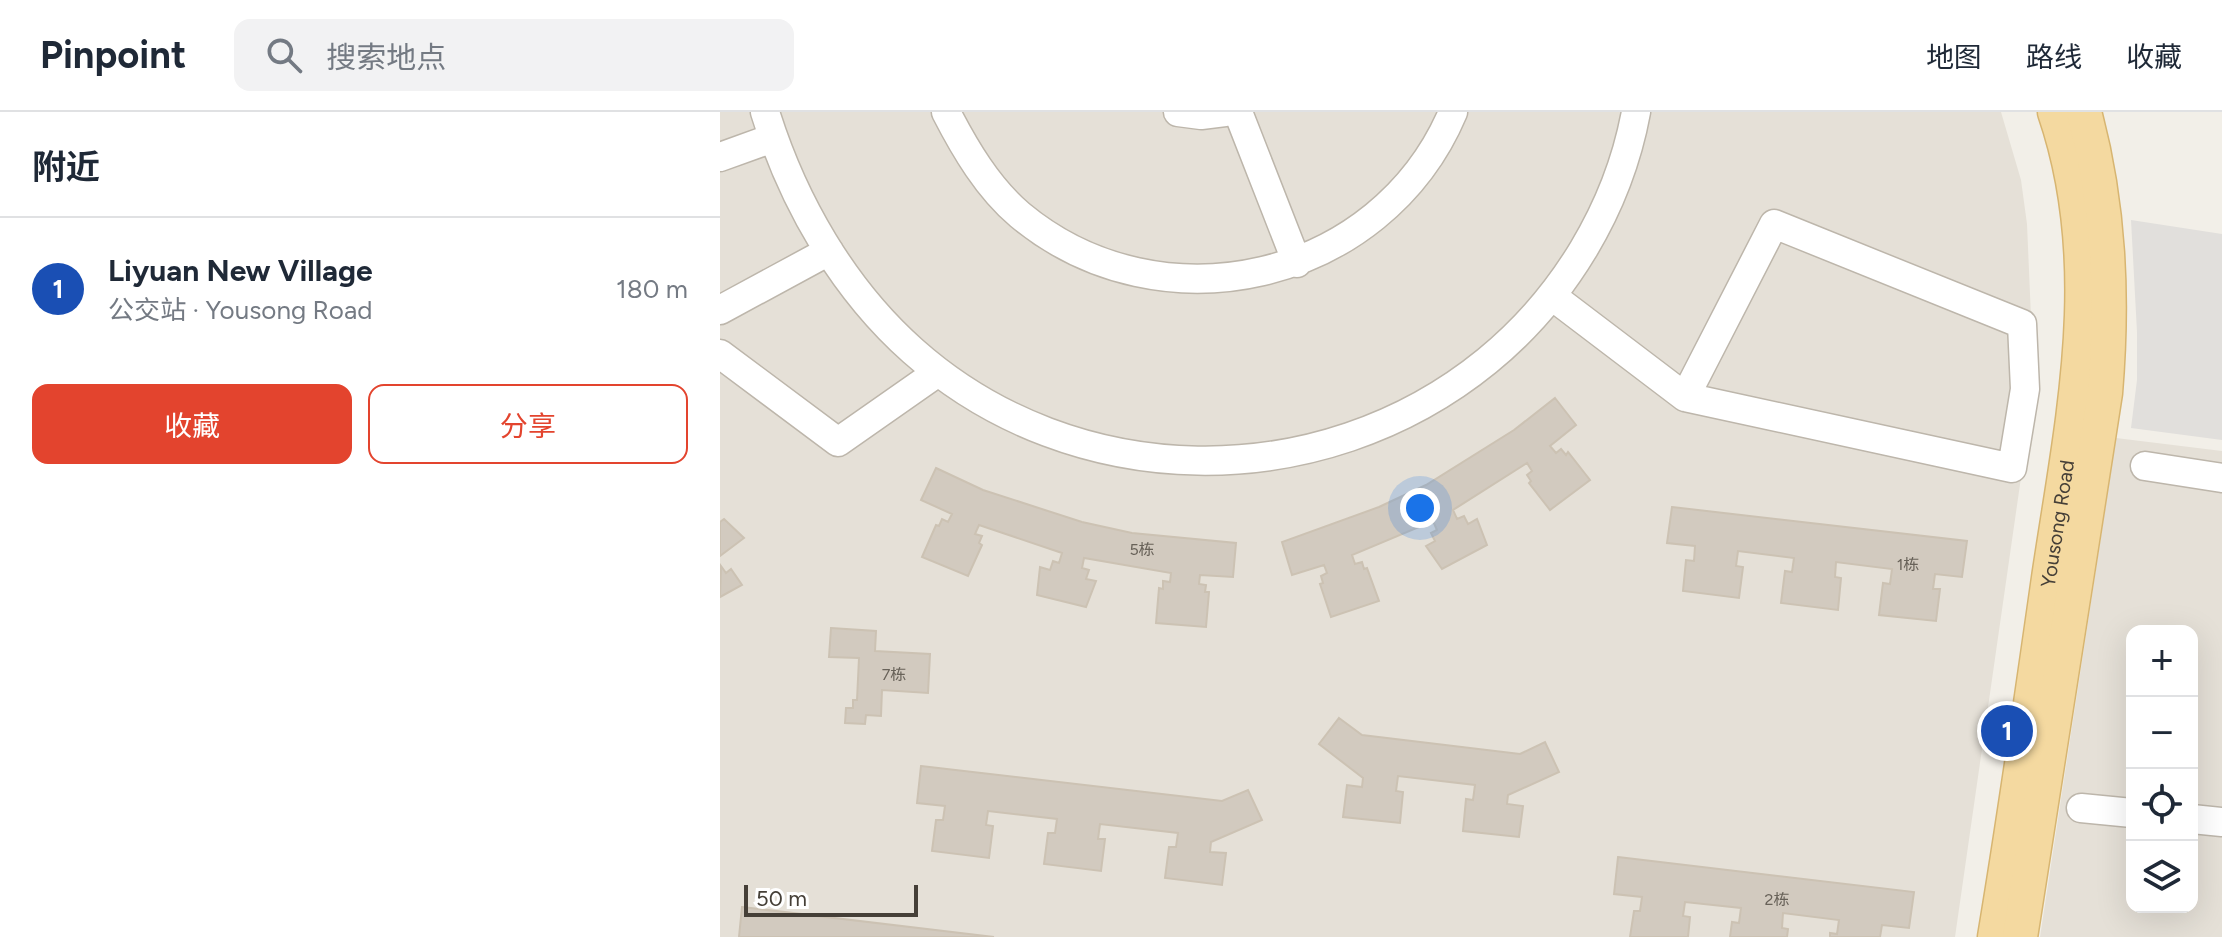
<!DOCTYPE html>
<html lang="zh">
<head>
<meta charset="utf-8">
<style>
	body { margin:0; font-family:Figtree,"Noto Sans SC",sans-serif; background:#f2f2f3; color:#1f2937 }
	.controls { position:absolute; right:24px; bottom:24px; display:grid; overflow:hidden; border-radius:16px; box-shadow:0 8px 32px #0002 }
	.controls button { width:72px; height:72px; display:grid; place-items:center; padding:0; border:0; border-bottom:2px solid #e0e1e3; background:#fff; color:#1f2937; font:40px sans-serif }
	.scale { position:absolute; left:24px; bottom:20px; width:174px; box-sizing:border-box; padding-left:8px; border:4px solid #453f37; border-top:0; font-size:22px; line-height:28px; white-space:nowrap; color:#453f37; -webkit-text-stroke:6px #fff; paint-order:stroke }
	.you { position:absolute; left:700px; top:396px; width:28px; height:28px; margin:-20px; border:6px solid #fff; border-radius:50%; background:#1a73e8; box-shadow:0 0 0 12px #1a73e833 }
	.badge { display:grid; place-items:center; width:52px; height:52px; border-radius:50%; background:#e3442e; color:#fff; font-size:26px; font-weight:700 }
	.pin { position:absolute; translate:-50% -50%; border:4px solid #fff; box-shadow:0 2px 8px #0006 }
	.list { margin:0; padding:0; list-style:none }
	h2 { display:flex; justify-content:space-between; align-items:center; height:104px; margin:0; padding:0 32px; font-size:34px }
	h2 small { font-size:26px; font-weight:400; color:#747a83 }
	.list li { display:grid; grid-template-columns:52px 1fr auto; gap:24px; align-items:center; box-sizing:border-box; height:144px; padding:0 32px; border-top:2px solid #e0e1e3 }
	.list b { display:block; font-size:30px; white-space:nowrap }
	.list p { margin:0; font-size:26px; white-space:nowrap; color:#747a83 }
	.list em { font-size:26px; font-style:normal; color:#747a83 }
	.actions { display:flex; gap:16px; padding:24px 32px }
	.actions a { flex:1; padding:18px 0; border:2px solid #e3442e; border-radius:16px; text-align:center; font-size:28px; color:#e3442e }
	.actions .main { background:#e3442e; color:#fff }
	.icon { flex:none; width:44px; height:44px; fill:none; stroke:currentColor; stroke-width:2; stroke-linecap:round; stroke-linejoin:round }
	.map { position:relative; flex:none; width:1502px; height:825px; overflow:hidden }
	header { display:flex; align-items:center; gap:48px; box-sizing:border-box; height:112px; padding:0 40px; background:#fff; border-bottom:2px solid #e0e1e3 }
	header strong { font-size:38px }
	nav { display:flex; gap:44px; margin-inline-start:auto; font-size:28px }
	.search { width:560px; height:72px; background:#f2f2f3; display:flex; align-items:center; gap:20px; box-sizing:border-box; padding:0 28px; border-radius:16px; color:#747a83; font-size:30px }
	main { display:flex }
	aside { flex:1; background:#fff }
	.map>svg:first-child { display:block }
	.residential { fill:#e5e0d7; fill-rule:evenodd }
	.parking { fill:#e1dfdc }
	.building { fill:#d2cabf; stroke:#ccc2b3; stroke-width:2 }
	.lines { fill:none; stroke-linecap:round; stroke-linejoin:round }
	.minor-casing { stroke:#bdb6ab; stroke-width:31 }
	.major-casing { stroke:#d7b571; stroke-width:37 }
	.minor { stroke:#fff; stroke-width:28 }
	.major { stroke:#f4d9a0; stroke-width:34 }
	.labels { text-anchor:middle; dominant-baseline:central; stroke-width:6; stroke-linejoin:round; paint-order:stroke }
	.number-label { font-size:16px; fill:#686259 }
	.street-label { font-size:20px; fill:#453f37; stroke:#fff }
</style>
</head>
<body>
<header>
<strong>Pinpoint</strong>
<div class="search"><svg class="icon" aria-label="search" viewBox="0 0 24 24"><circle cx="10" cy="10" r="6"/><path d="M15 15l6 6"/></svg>搜索地点</div>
<nav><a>地图</a><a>路线</a><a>收藏</a></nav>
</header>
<main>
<aside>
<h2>附近<small></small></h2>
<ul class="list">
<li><span class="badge" style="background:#1a4fb4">1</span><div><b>Liyuan New Village</b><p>公交站 · Yousong Road</p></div><em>180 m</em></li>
</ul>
<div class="actions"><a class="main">收藏</a><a>分享</a></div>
</aside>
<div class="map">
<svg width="1502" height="825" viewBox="0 0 1502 825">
	<rect width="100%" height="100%" fill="#f2efe8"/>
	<!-- residential -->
	<path class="residential" d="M0,0h1281l20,68 6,44 7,163 -79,550h-1235z
		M1396,326l106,13v486h-182zM1412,519h60v276h-60z"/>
	<!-- parking -->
	<path class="parking" d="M1411,108l91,14v206l-91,-12 6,-48v-48z"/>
	<!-- building -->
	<path class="building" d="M835,286l21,27 -26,21 6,7 5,-4 5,6 2,-3 22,28 -40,30 -21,-27 2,-2 -4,-6 5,-4 -5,-8 -74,47 4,9 7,-3 4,8 9,-5 10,26 -45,24 -16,-23 9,-5 -4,-8 6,-3 -4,-9 -81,34 3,9 7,-2 2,7 3,-1 12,33 -48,16 -11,-33 3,-1 -2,-7 6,-3 -3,-8 -32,10 -10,-33 97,-35 47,-22 88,-55z
		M216,356l47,22 99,32 50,11 104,10 -3,34 -33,-2 -1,9 7,1 -1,7h4l-3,35 -50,-4 3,-35 4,1v-8l7,1 1,-9 -87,-15 -2,10 7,2 -3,9 10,2 -10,26 -49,-12 3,-28 10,3 3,-9 6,2 3,-10 -83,-28 -4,9 7,2 -3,7 3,2 -14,31 -46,-19 14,-32 3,1 3,-7 6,3 4,-8 -31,-14z
		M952,395l295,34 -5,36 -27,-3 -2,15h7l-4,32 -57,-6 4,-32 7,1 2,-15 -56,-7 -1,15 6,1 -3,32 -57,-7 4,-32 7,1 2,-14 -56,-7 -2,15 7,1 -4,31 -56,-7 3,-31 8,1 1,-15 -28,-3z
		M4,407l20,19 -24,18v-34z
		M1,454l5,7 5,-4 11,16 -22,12z
		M111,516l45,3 -1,20 55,3 -2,39 -46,-3 -1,26 -15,-1 -1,9 -20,-1 1,-15h7v-8h4l2,-42 -30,-1z
		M619,606l23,17 158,19 25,-12 14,30 -51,23 -1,9 16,2 -4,31 -56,-6 3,-32 7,1 2,-15 -77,-9 -2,15 7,1 -3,31 -57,-6 4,-32 15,2 1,-9 -44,-34z
		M201,654l301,35 26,-11 14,30 -51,22 -1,10 16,1 -4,32 -57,-7 4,-31h7l2,-14 -78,-9 -2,15h7l-4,32 -57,-7 4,-31h7l2,-14 -69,-8 -2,14 7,1 -4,32 -57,-7 4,-31h7l2,-14 -28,-3z
		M898,745l296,35 -5,36 -27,-3 -2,12h-50v-4l7,1 2,-14 -56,-7 -1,15 6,1 -1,8h-57l2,-15 7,1 2,-15 -56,-6 -2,14 7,1 -2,20h-58l4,-26h6l2,-14 -28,-3z
		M22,795l252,30h-255z"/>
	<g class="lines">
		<defs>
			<path id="minor" d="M45,0c28,90 78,177 148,239 161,143 407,146 574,10 76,-62 131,-152 149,-249
				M226,0c19,37 42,76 74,103 141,117 361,67 433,-103
				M458,0l23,3 24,-3
				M518,0l59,151
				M0,45l53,-19
				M832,184l133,101 327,71 13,-79 -3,-65 -248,-100 -89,173
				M0,198l109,-59
				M0,242l118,88 100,-70
				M1425,354l77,12
				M1361,696l51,5
				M1472,707l30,3"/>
			<g id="major">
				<path id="s1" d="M1275,825c20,-119 37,-239 54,-359 23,-155 59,-312 6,-466"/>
				<path d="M1300,825l85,-544c8,-96 4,-188 -21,-281"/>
			</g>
		</defs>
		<!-- minor casing -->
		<use href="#minor" class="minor-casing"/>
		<!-- major casing -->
		<use href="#major" class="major-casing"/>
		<!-- minor -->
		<use href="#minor" class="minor"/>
		<!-- major -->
		<use href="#major" class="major"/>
	</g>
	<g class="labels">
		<!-- number labels -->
		<g class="number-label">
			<text x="422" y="437">5栋</text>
			<text x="1188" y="452">1栋</text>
			<text x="174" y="562">7栋</text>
			<text x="1057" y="787">2栋</text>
		</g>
		<!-- street labels -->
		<g class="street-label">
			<text stroke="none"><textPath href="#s1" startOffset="418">Yousong Road</textPath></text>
		</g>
	</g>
</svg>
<div class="controls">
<button>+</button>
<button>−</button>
<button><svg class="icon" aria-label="locate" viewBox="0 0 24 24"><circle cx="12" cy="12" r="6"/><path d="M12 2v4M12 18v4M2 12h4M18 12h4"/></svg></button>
<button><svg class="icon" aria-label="layers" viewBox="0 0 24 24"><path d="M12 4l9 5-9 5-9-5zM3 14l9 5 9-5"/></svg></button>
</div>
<div class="scale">50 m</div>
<div class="you"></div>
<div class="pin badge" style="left:1287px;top:619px;background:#1a4fb4">1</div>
</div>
</main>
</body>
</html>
